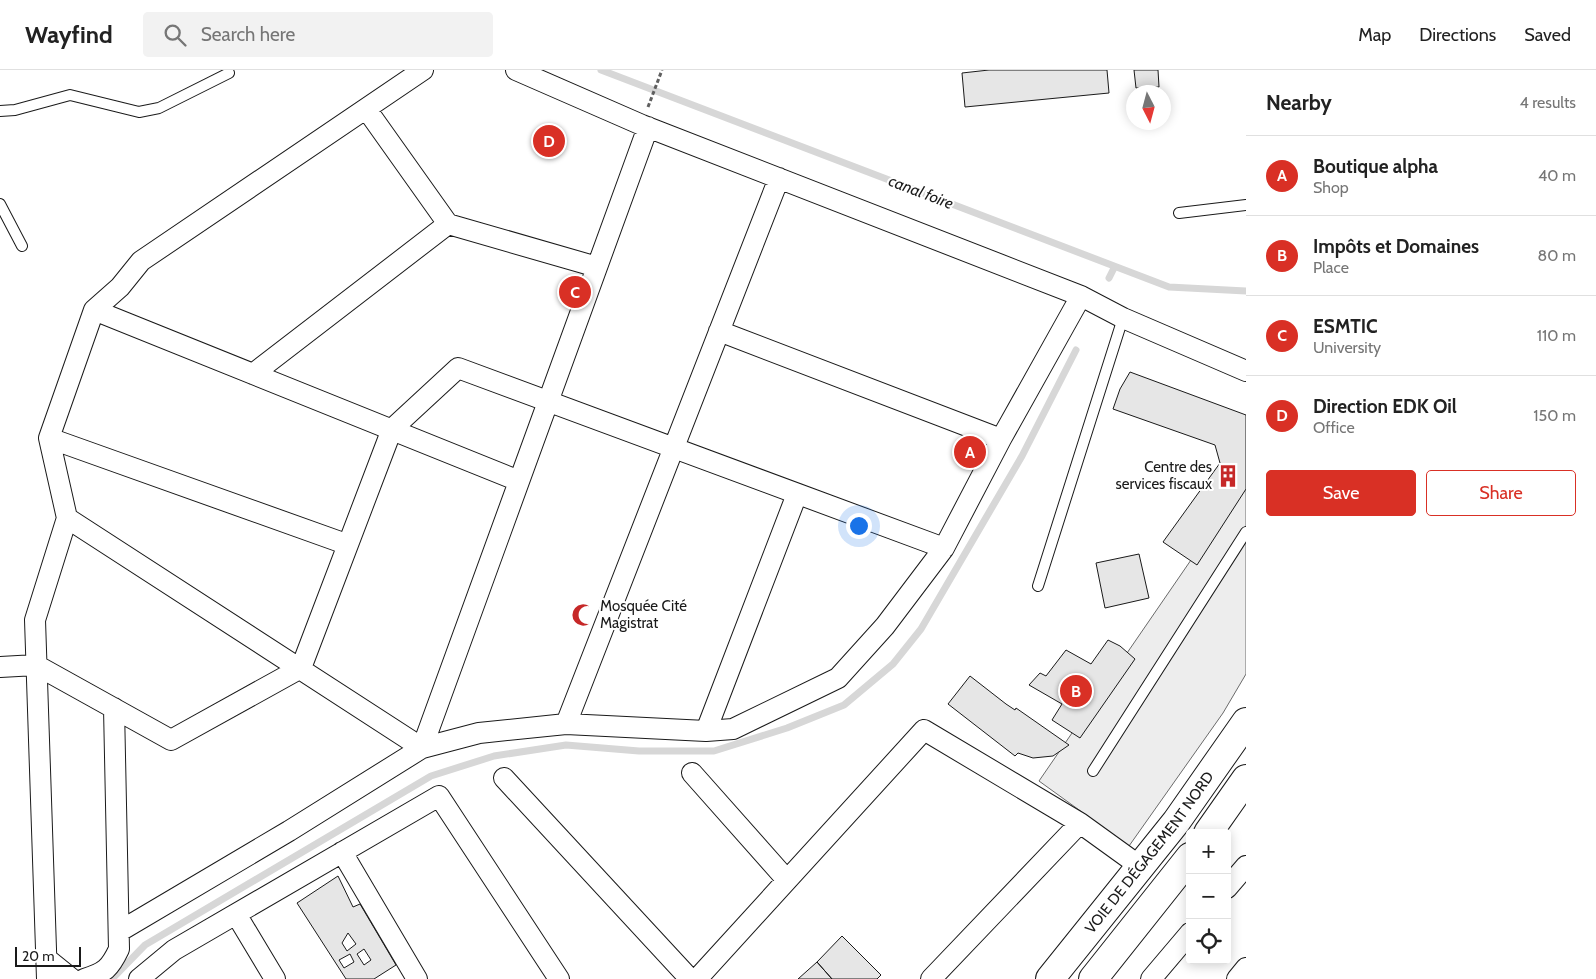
<!DOCTYPE html>
<html lang="en">
<head>
<meta charset="utf-8">
<style>
	body { margin:0; font-family:Cabin,sans-serif; background:#f2f2f2; color:#222 }
	.controls { position:absolute; right:15px; bottom:15px; display:grid; overflow:hidden; border-radius:5px; box-shadow:0 2px 12px #0003 }
	.controls button { width:45px; height:45px; display:grid; place-items:center; padding:0; border:0; border-bottom:1px solid #e0e0e0; background:#fff; color:#222; font:25px sans-serif }
	.compass { position:absolute; left:1126px; top:15px; width:45px; height:45px; border-radius:50%; background:#fff; box-shadow:0 2px 12px #0003; rotate:174deg }
	.scale { position:absolute; left:15px; bottom:12px; width:66px; box-sizing:border-box; padding-left:5px; border:2px solid #1a1a1a; border-top:0; font-size:14px; line-height:18px; white-space:nowrap; color:#1a1a1a; -webkit-text-stroke:4px #fff; paint-order:stroke }
	.you { position:absolute; left:858px; top:455px; width:18px; height:18px; margin:-12px; border:4px solid #fff; border-radius:50%; background:#1a73e8; box-shadow:0 0 0 8px #1a73e833 }
	.badge { display:grid; place-items:center; width:32px; height:32px; border-radius:50%; background:#d93025; color:#fff; font-size:16px; font-weight:700 }
	.pin { position:absolute; translate:-50% -50%; border:2px solid #fff; box-shadow:0 1px 5px #0006 }
	.list { margin:0; padding:0; list-style:none }
	h2 { display:flex; justify-content:space-between; align-items:center; height:65px; margin:0; padding:0 20px; font-size:21px }
	h2 small { font-size:16px; font-weight:400; color:#767676 }
	.list li { display:grid; grid-template-columns:32px 1fr auto; gap:15px; align-items:center; box-sizing:border-box; height:80px; padding:0 20px; border-top:1px solid #e0e0e0 }
	.list b { display:block; font-size:19px; white-space:nowrap }
	.list p { margin:0; font-size:16px; white-space:nowrap; color:#767676 }
	.list em { font-size:16px; font-style:normal; color:#767676 }
	.actions { display:flex; gap:10px; padding:15px 20px }
	.actions a { flex:1; padding:11px 0; border:1px solid #d93025; border-radius:5px; text-align:center; font-size:18px; color:#d93025 }
	.actions .main { background:#d93025; color:#fff }
	.icon { flex:none; width:28px; height:28px; fill:none; stroke:currentColor; stroke-width:2; stroke-linecap:round; stroke-linejoin:round }
	.map { position:relative; flex:none; width:1246px; height:909px; overflow:hidden }
	header { display:flex; align-items:center; gap:30px; box-sizing:border-box; height:70px; padding:0 25px; background:#fff; border-bottom:1px solid #e0e0e0 }
	header strong { font-size:24px }
	nav { display:flex; gap:28px; margin-inline-start:auto; font-size:18px }
	.search { width:350px; height:45px; background:#f2f2f2; display:flex; align-items:center; gap:12px; box-sizing:border-box; padding:0 18px; border-radius:5px; color:#767676; font-size:19px }
	main { display:flex }
	aside { flex:1; background:#fff }
	.map>svg:first-child { display:block }
	.built { fill:#ededed; stroke:#6a6a6a }
	.lines { fill:none; stroke-linecap:round; stroke-linejoin:round }
	.stream { stroke:#d7d7d7; stroke-width:7 }
	.building { fill:#e6e6e6; stroke:#1a1a1a; fill-rule:evenodd }
	.service-casing { stroke:#1a1a1a; stroke-width:12 }
	.minor-casing { stroke:#1a1a1a; stroke-width:22 }
	.trunk-casing { stroke:#1a1a1a; stroke-width:30 }
	.path { stroke:#5f5f5f; stroke-width:3; stroke-dasharray:4 2.5; stroke-linecap:butt }
	.service { stroke:#fff; stroke-width:10 }
	.minor { stroke:#fff; stroke-width:20 }
	.trunk { stroke:#fff; stroke-width:28 }
	.labels { text-anchor:middle; dominant-baseline:central; stroke-width:4; stroke-linejoin:round; paint-order:stroke }
	.poi-label { font-size:15px; fill:#1a1a1a; stroke:#fff; text-anchor:end }
	.street-label { font-size:15px; fill:#1a1a1a; stroke:#fff }
	.water-label { font-size:16px; font-style:italic; fill:#1a1a1a; stroke:#fff }
</style>
</head>
<body>
<header>
<strong>Wayfind</strong>
<div class="search"><svg class="icon" aria-label="search" viewBox="0 0 24 24"><circle cx="10" cy="10" r="6"/><path d="M15 15l6 6"/></svg>Search here</div>
<nav><a>Map</a><a>Directions</a><a>Saved</a></nav>
</header>
<main>
<div class="map">
<svg width="1246" height="909" viewBox="0 0 1246 909">
	<rect width="100%" height="100%" fill="#fff"/>
	<!-- built -->
	<path class="built" d="M1246,410v194l-23,39 -94,133 -90,-65z"/>
	<g class="lines">
		<!-- stream -->
		<path class="stream" d="M601,0l568,217 77,4
			M1109,208l5,-10
			M112,909l33,-34 286,-169 63,-20 72,-11 73,6h75l73,-23 57,-23 49,-41 28,-35 101,-173 54,-106"/>
	</g>
	<!-- building -->
	<path class="building" d="M989,0h118l2,23 -144,14 -3,-34z
		M1134,0h24l1,17 -23,1z
		M1130,302l116,43v74l-49,76 -34,-23 57,-79 -5,-18 -102,-36 7,-20z
		M1139,484l10,44 -44,10 -9,-45z
		M1108,570l12,6 15,13 -55,79 -28,-18 10,-16 -33,-19 11,-12 6,3 20,-26 25,14z
		M970,606l36,28 9,6 1,-2 53,37 -16,11 -20,2 -15,-5 -3,3 -67,-52z
		M338,806l15,31 7,-3 36,61 -22,14h-28l-49,-76zM348,863l8,11 -9,7 -5,-8zM364,879l7,11 -7,5 -7,-11zM350,884l4,8 -10,6 -5,-8z
		M842,866l39,39 -4,4h-45l-15,-17z
		M817,892l15,17h-34z"/>
	<g class="lines">
		<defs>
			<path id="service" d="M0,41l15,-1 55,-15 69,17 20,-4 70,-35
				M0,134l22,42
				M1179,143l67,-8
				M1038,516l85,-268
				M1093,701l153,-239"/>
			<path id="minor" d="M516,0l126,55 439,171 42,22 123,53
				M448,154l149,43
				M94,240l425,171
				M719,261l282,108
				M253,304l195,-150 -81,-114
				M49,368l297,106
				M67,448l355,230 226,-621
				M0,597l36,-2 135,75 130,-72 91,-239 66,-61 486,180
				M566,654l213,-546
				M706,661l91,-237
				M692,703l94,106
				M504,708l186,201
				M342,782l75,127
				M1227,818l19,-22
				M236,844l39,65
				M120,861l169,-100 133,-83 57,-15 87,-9 140,7 27,-2 105,-51 47,-52 59,-78 57,-109 80,-143
				M46,888l26,21
				M47,909l-12,-359 32,-102 -18,-80 45,-128 26,-23 21,-26 282,-191
				M84,909c21,-6 26,-11 35,-30l-5,-241
				M139,909l35,-29 265,-154 120,183
				M697,909l227,-249 156,93 61,44
				M931,909l149,-156
				M1151,909l39,-46
				M1237,909l9,-11"/>
			<g id="trunk">
				<path d="M1208,763l38,-54"/>
				<path id="s1" d="M1050,909l126,-157 70,-100"/>
				<path d="M1093,909l97,-122"/>
			</g>
		</defs>
		<!-- service casing -->
		<use href="#service" class="service-casing"/>
		<!-- minor casing -->
		<use href="#minor" class="minor-casing"/>
		<!-- trunk casing -->
		<use href="#trunk" class="trunk-casing"/>
		<!-- path -->
		<path class="path" d="M648,37l14,-37"/>
		<!-- service -->
		<use href="#service" class="service"/>
		<!-- minor -->
		<use href="#minor" class="minor"/>
		<!-- trunk -->
		<use href="#trunk" class="trunk"/>
	</g>
	<!-- icons -->
	<defs>
		<symbol id="building-bare" viewBox="-9 -9 18 18"><path d="M-4-6H4V6H1V3H-1V6H-4ZM-2.5-4.3h1.7v1.8h-1.7ZM.8-4.3h1.7v1.8H.8ZM-2.5-1h1.7V.8h-1.7ZM.8-1h1.7V.8H.8Z" fill="#c62828" stroke="#fff" stroke-width="2.5" paint-order="stroke"/></symbol>
		<symbol id="mosque-bare" viewBox="-9 -9 18 18"><path d="M3.5-4.9A6 6 0 1 0 3.5 4.9A5 5 0 1 1 3.5-4.9Z" fill="#c62828" stroke="#fff" stroke-width="2.5" paint-order="stroke"/></symbol>
	</defs>
	<g fill-rule="evenodd">
		<use href="#building-bare" x="1212" y="390" width="32" height="32"/>
		<use href="#mosque-bare" x="567" y="529" width="32" height="32"/>
	</g>
	<g class="labels">
		<!-- poi labels -->
		<g class="poi-label">
			<text x="1212" y="397">Centre des<tspan x="1212" dy="17">services fiscaux</tspan></text>
			<text x="600" y="536" text-anchor="start">Mosquée Cité<tspan x="600" dy="17">Magistrat</tspan></text>
		</g>
		<!-- street labels -->
		<g class="street-label">
			<text stroke="none"><textPath href="#s1" startOffset="161">VOIE DE DÉGAGEMENT NORD</textPath></text>
		</g>
		<!-- water labels -->
		<g class="water-label">
			<text transform="translate(921 122) rotate(21)">canal foire</text>
		</g>
	</g>
</svg>
<div class="controls">
<button>+</button>
<button>−</button>
<button><svg class="icon" aria-label="locate" viewBox="0 0 24 24"><circle cx="12" cy="12" r="6"/><path d="M12 2v4M12 18v4M2 12h4M18 12h4"/></svg></button>
</div>
<svg class="compass" viewBox="-18 -18 36 36"><path d="M0-13l5 13h-10z" fill="#e53935"/><path d="M0 13l5-13h-10z" fill="#767676"/></svg>
<div class="scale">20 m</div>
<div class="you"></div>
<div class="pin badge" style="left:970px;top:382px">A</div>
<div class="pin badge" style="left:1076px;top:621px">B</div>
<div class="pin badge" style="left:575px;top:222px">C</div>
<div class="pin badge" style="left:549px;top:71px">D</div>
</div>
<aside>
<h2>Nearby<small>4 results</small></h2>
<ul class="list">
<li><span class="badge">A</span><div><b>Boutique alpha</b><p>Shop</p></div><em>40 m</em></li>
<li><span class="badge">B</span><div><b>Impôts et Domaines</b><p>Place</p></div><em>80 m</em></li>
<li><span class="badge">C</span><div><b>ESMTIC</b><p>University</p></div><em>110 m</em></li>
<li><span class="badge">D</span><div><b>Direction EDK Oil</b><p>Office</p></div><em>150 m</em></li>
</ul>
<div class="actions"><a class="main">Save</a><a>Share</a></div>
</aside>
</main>
</body>
</html>
